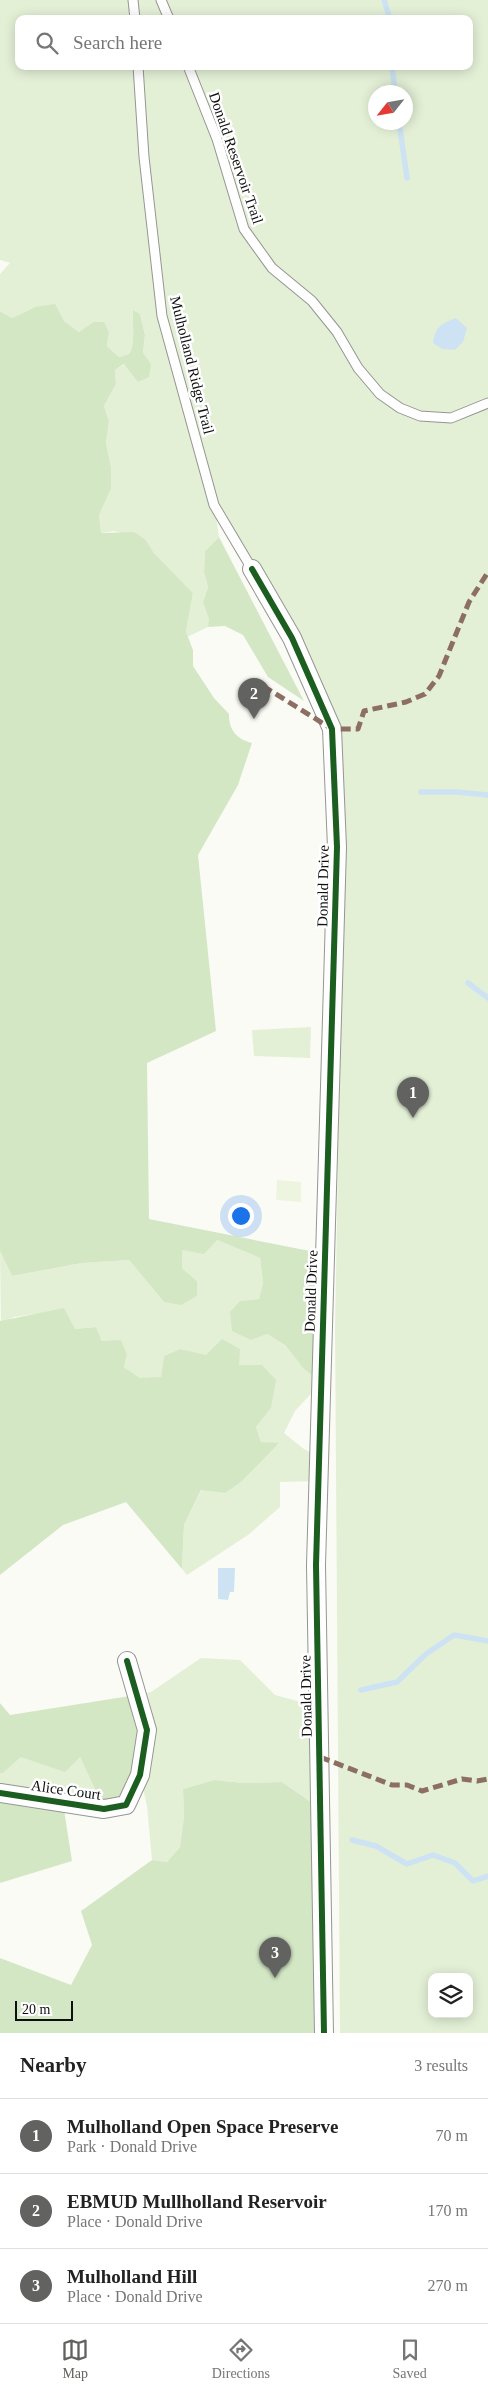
<!DOCTYPE html>
<html lang="en">
<head>
<meta charset="utf-8">
<style>
	body { margin:0; font-family:"Times New Roman",serif; background:#f2f2f2; color:#222 }
	.controls { position:absolute; right:15px; bottom:15px; display:grid; overflow:hidden; border-radius:10px; box-shadow:0 2px 12px #0003 }
	.controls button { width:45px; height:45px; display:grid; place-items:center; padding:0; border:0; border-bottom:1px solid #e0e0e0; background:#fff; color:#222; font:25px sans-serif }
	.compass { position:absolute; left:368px; top:85px; width:45px; height:45px; border-radius:50%; background:#fff; box-shadow:0 2px 12px #0003; rotate:239deg }
	.scale { position:absolute; left:15px; bottom:12px; width:58px; box-sizing:border-box; padding-left:5px; border:2px solid #0f0f0f; border-top:0; font-size:14px; line-height:18px; white-space:nowrap; color:#0f0f0f; -webkit-text-stroke:4px #fff; paint-order:stroke }
	.you { position:absolute; left:240px; top:1215px; width:18px; height:18px; margin:-12px; border:4px solid #fff; border-radius:50%; background:#1a73e8; box-shadow:0 0 0 8px #1a73e833 }
	.badge { display:grid; place-items:center; width:32px; height:32px; border-radius:50%; background:#626260; color:#fff; font-size:16px; font-weight:700 }
	.pin { position:absolute; translate:-50% -41px; filter:drop-shadow(0 1px 2px #0008) }
	.pin::after { content:''; position:absolute; top:26px; width:18px; height:15px; background:inherit; clip-path:polygon(0 0,100% 0,50% 100%) }
	.list { margin:0; padding:0; list-style:none }
	h2 { display:flex; justify-content:space-between; align-items:center; height:65px; margin:0; padding:0 20px; font-size:21px }
	h2 small { font-size:16px; font-weight:400; color:#767676 }
	.list li { display:grid; grid-template-columns:32px 1fr auto; gap:15px; align-items:center; box-sizing:border-box; height:75px; padding:0 20px; border-top:1px solid #e0e0e0 }
	.list b { display:block; font-size:19px; white-space:nowrap }
	.list p { margin:0; font-size:16px; white-space:nowrap; color:#767676 }
	.list em { font-size:16px; font-style:normal; color:#767676 }
	.icon { flex:none; width:28px; height:28px; fill:none; stroke:currentColor; stroke-width:2; stroke-linecap:round; stroke-linejoin:round }
	.map { position:relative; flex:none; width:488px; height:2033px; overflow:hidden }
	.search { position:absolute; background:#fff; box-shadow:0 2px 12px #0003; left:15px; right:15px; top:15px; height:55px; display:flex; align-items:center; gap:12px; box-sizing:border-box; padding:0 18px; border-radius:10px; color:#767676; font-size:19px }
	.sheet { height:290px; background:#fff }
	nav { display:flex; justify-content:space-around; align-items:center; box-sizing:border-box; height:70px; border-top:1px solid #e0e0e0; background:#fff; font-size:14px; color:#767676 }
	nav a { display:grid; justify-items:center; gap:2px }
	nav .on { color:#626260 }
	.map>svg:first-child { display:block }
	.green { fill:#e3f0d6; fill-rule:evenodd }
	.forest { fill:#d3e7c5 }
	.pitch { fill:#edf4e0 }
	.water { fill:#cde3f3 }
	.lines { fill:none; stroke-linecap:round; stroke-linejoin:round }
	.stream { stroke:#cde3f3; stroke-width:5.5 }
	.service-casing { stroke:#959593; stroke-width:11 }
	.minor-casing { stroke:#959593; stroke-width:20 }
	.service { stroke:#fefefe; stroke-width:9 }
	.minor { stroke:#fefefe; stroke-width:18 }
	.quiet { stroke:#8d6e63; stroke-width:5; stroke-dasharray:10 5; stroke-linecap:butt }
	.cycleway-casing { stroke:#fff; stroke-width:9 }
	.cycleway { stroke:#1b5e20; stroke-width:6 }
	.labels { text-anchor:middle; dominant-baseline:central; stroke-width:5; stroke-linejoin:round; paint-order:stroke }
	.street-label { font-size:15px; fill:#0f0f0f; stroke:#fff }
</style>
</head>
<body>
<div class="map">
<svg width="488" height="2033" viewBox="0 0 488 2033">
	<rect width="100%" height="100%" fill="#fbfbf5"/>
	<!-- green -->
	<path class="green" d="M0,0h488v2033h-148l-5,-705 6,-326 -9,-273 -117,-222 4,30 -14,14 -1,21 4,15 -5,15 7,17 -2,8 -21,10 -1,-5 7,-39 -39,-40 -8,-13 -32,-9 -13,2 -2,-18 12,-26v-22l-5,-24 3,-22 -5,-15 12,-22 -1,-14 28,-16 2,-19 -5,-21 -7,-4c-1,15 3,32 -4,44l-10,3 -12,-11 2,-13 -16,-11 -14,10 -15,-11 -29,-14 -23,11 -12,-7v-37l10,-11 -10,-3zM19,19h450v47h-450zM376,92h30v30h-30zM432,1977h37v37h-37z
		M311,1027l-1,31 -56,-2 -2,-26z
		M217,1240l43,18 3,25 -4,16 -19,2 11,39 16,-6 20,13 16,21 18,15 -26,28 -11,22 20,16 15,8v24l-39,1v25l-32,28 -61,40 -5,-6 2,-44 18,-36 77,-45 -18,-2 -5,-15 15,-19 -33,-43 -58,-16 -16,7 -3,22h-21l-16,-11 3,-12 -25,-14 -6,-14 -21,2 -41,-15 -20,3 -13,6 -1,-72 12,25 70,-13 47,-3 35,42 33,-21 -15,-13v-18z
		M201,1658l39,2 35,35 44,12 2,102 -39,-27 -39,1 -29,-3 -31,9 1,28 -4,30 -13,15 -15,-2 -5,-54 -7,-31 -4,-80 15,-3z
		M21,1757h59l24,52 -104,-16v-20h3z"/>
	<!-- forest -->
	<path class="forest" d="M55,304l9,17 15,11 14,-10h11l5,11 -2,13 12,11 10,-3c7,-12 3,-29 4,-44l7,4 5,21 -2,18 8,11 -2,13 -11,5 -14,-18 -9,6 1,14 -12,22 5,15 -3,22 5,24v22l-12,26 2,18 33,-1 12,8 8,13 39,40 -7,39 7,18v16l21,32 15,16c0,17 8,25 23,29l-14,42 -40,70 18,176 -69,32 2,156 176,35 -4,129 -18,-15 -17,-22 -19,-12 -16,6 -19,-9 -2,-19 10,-11 19,-2 4,-16 -3,-25 -43,-18 -13,14 -22,-4v18l15,13v15l-16,9 -17,-3 -35,-42 -47,3 -70,13 -12,-25v-940l12,7 23,-11z
		M219,537l85,164 -36,-24 -25,-42 -18,-9 -17,1 1,-8 -6,-17 5,-15 -4,-15 1,-21z
		M64,1308l11,21 21,-2 6,14 19,-1 6,15 -3,12 16,11 21,-1 3,-21 16,-7 26,6 16,-16 18,10 -1,16h23l14,15 -5,28 -15,19 5,15 18,1 -37,38 -17,12 -24,-3 -17,35 -2,44 -56,-67 -63,23 -63,50v-254z
		M136,1695l11,35 -21,75 -22,4 -24,-52 -15,15 -44,-15 -18,16h-3v-70l10,12z
		M214,1780l29,3 39,-1 39,27 3,224h-324v-75l71,27 21,-40 -11,-34 71,-51 15,2 13,-15 4,-30 -1,-28z
		M0,1793l63,10 9,58 -72,22z"/>
	<!-- pitch -->
	<path class="pitch" d="M277,1180l24,2v20l-25,-2z"/>
	<!-- water -->
	<path class="water" d="M456,318l11,10 -4,14 -8,8 -13,-1 -9,-6c2,-16 9,-20 23,-25z
		M218,1568h17l-1,24h-4l-2,8 -10,-1z"/>
	<g class="lines">
		<!-- stream -->
		<path class="stream" d="M384,0l6,19
			M392,66l3,26
			M399,122l8,56
			M421,792h36l31,3
			M468,983l20,15
			M361,1690l36,-8 29,-28 28,-19 34,6
			M352,1840l24,6 31,18 26,-9 22,8 18,18 15,-5"/>
		<defs>
			<path id="service" d="M133,0l2,19
				M161,0l8,19
				M138,66l6,91 18,159 52,189 38,64
				M188,66l29,73 27,90 28,39 40,33 25,31 21,36 22,26 20,14 20,8 31,2 37,-15"/>
			<path id="minor" d="M252,569l40,69 40,91 5,118 -21,718 8,468
				M0,1793l104,16 22,-4 14,-30 7,-45 -20,-69"/>
		</defs>
		<!-- service casing -->
		<use href="#service" class="service-casing"/>
		<!-- minor casing -->
		<use href="#minor" class="minor-casing"/>
		<!-- service -->
		<use href="#service" class="service"/>
		<!-- minor -->
		<use href="#minor" class="minor"/>
		<!-- quiet -->
		<path class="quiet" d="M263,686l69,43h26l6,-18 42,-9 19,-8 14,-18 30,-74 19,-30
			M320,1757l72,28h15l15,6 40,-12 15,2 11,-2"/>
		<defs>
			<path id="cycleway" d="M252,569l40,69 40,91 5,118 -21,718 8,468
				M0,1793l104,16 22,-4 14,-30 7,-45 -20,-69"/>
		</defs>
		<!-- cycleway casing -->
		<use href="#cycleway" class="cycleway-casing"/>
		<!-- cycleway -->
		<use href="#cycleway" class="cycleway"/>
	</g>
	<g class="labels">
		<!-- street labels -->
		<g class="street-label">
			<text transform="translate(236 158) rotate(71)">Donald Reservoir Trail</text>
			<text transform="translate(192 365) rotate(76)">Mulholland Ridge Trail</text>
			<text transform="translate(323 886) rotate(-89)">Donald Drive</text>
			<text transform="translate(311 1291) rotate(-88)">Donald Drive</text>
			<text transform="translate(306 1696) rotate(-91)">Donald Drive</text>
			<text transform="translate(66 1790) rotate(8)">Alice Court</text>
		</g>
	</g>
</svg>
<div class="controls">
<button><svg class="icon" aria-label="layers" viewBox="0 0 24 24"><path d="M12 4l9 5-9 5-9-5zM3 14l9 5 9-5"/></svg></button>
</div>
<svg class="compass" viewBox="-18 -18 36 36"><path d="M0-13l5 13h-10z" fill="#e53935"/><path d="M0 13l5-13h-10z" fill="#767676"/></svg>
<div class="scale">20 m</div>
<div class="you"></div>
<div class="pin badge" style="left:413px;top:1118px">1</div>
<div class="pin badge" style="left:254px;top:719px">2</div>
<div class="pin badge" style="left:275px;top:1978px">3</div>
<div class="search"><svg class="icon" aria-label="search" viewBox="0 0 24 24"><circle cx="10" cy="10" r="6"/><path d="M15 15l6 6"/></svg>Search here</div>
</div>
<section class="sheet">
<h2>Nearby<small>3 results</small></h2>
<ul class="list">
<li><span class="badge">1</span><div><b>Mulholland Open Space Preserve</b><p>Park · Donald Drive</p></div><em>70 m</em></li>
<li><span class="badge">2</span><div><b>EBMUD Mullholland Reservoir</b><p>Place · Donald Drive</p></div><em>170 m</em></li>
<li><span class="badge">3</span><div><b>Mulholland Hill</b><p>Place · Donald Drive</p></div><em>270 m</em></li>
</ul>
</section>
<nav>
<a class="on"><svg class="icon" aria-label="map" viewBox="0 0 24 24"><path d="M3 6l6-2 6 2 6-2v14l-6 2-6-2-6 2zM9 4v14M15 6v14"/></svg>Map</a>
<a><svg class="icon" aria-label="directions" viewBox="0 0 24 24"><path d="M12 3l9 9-9 9-9-9zM9 14v-3h6M13 9l2 2-2 2"/></svg>Directions</a>
<a><svg class="icon" aria-label="saved" viewBox="0 0 24 24"><path d="M7 4h10v16l-5-4-5 4z"/></svg>Saved</a>
</nav>
</body>
</html>
